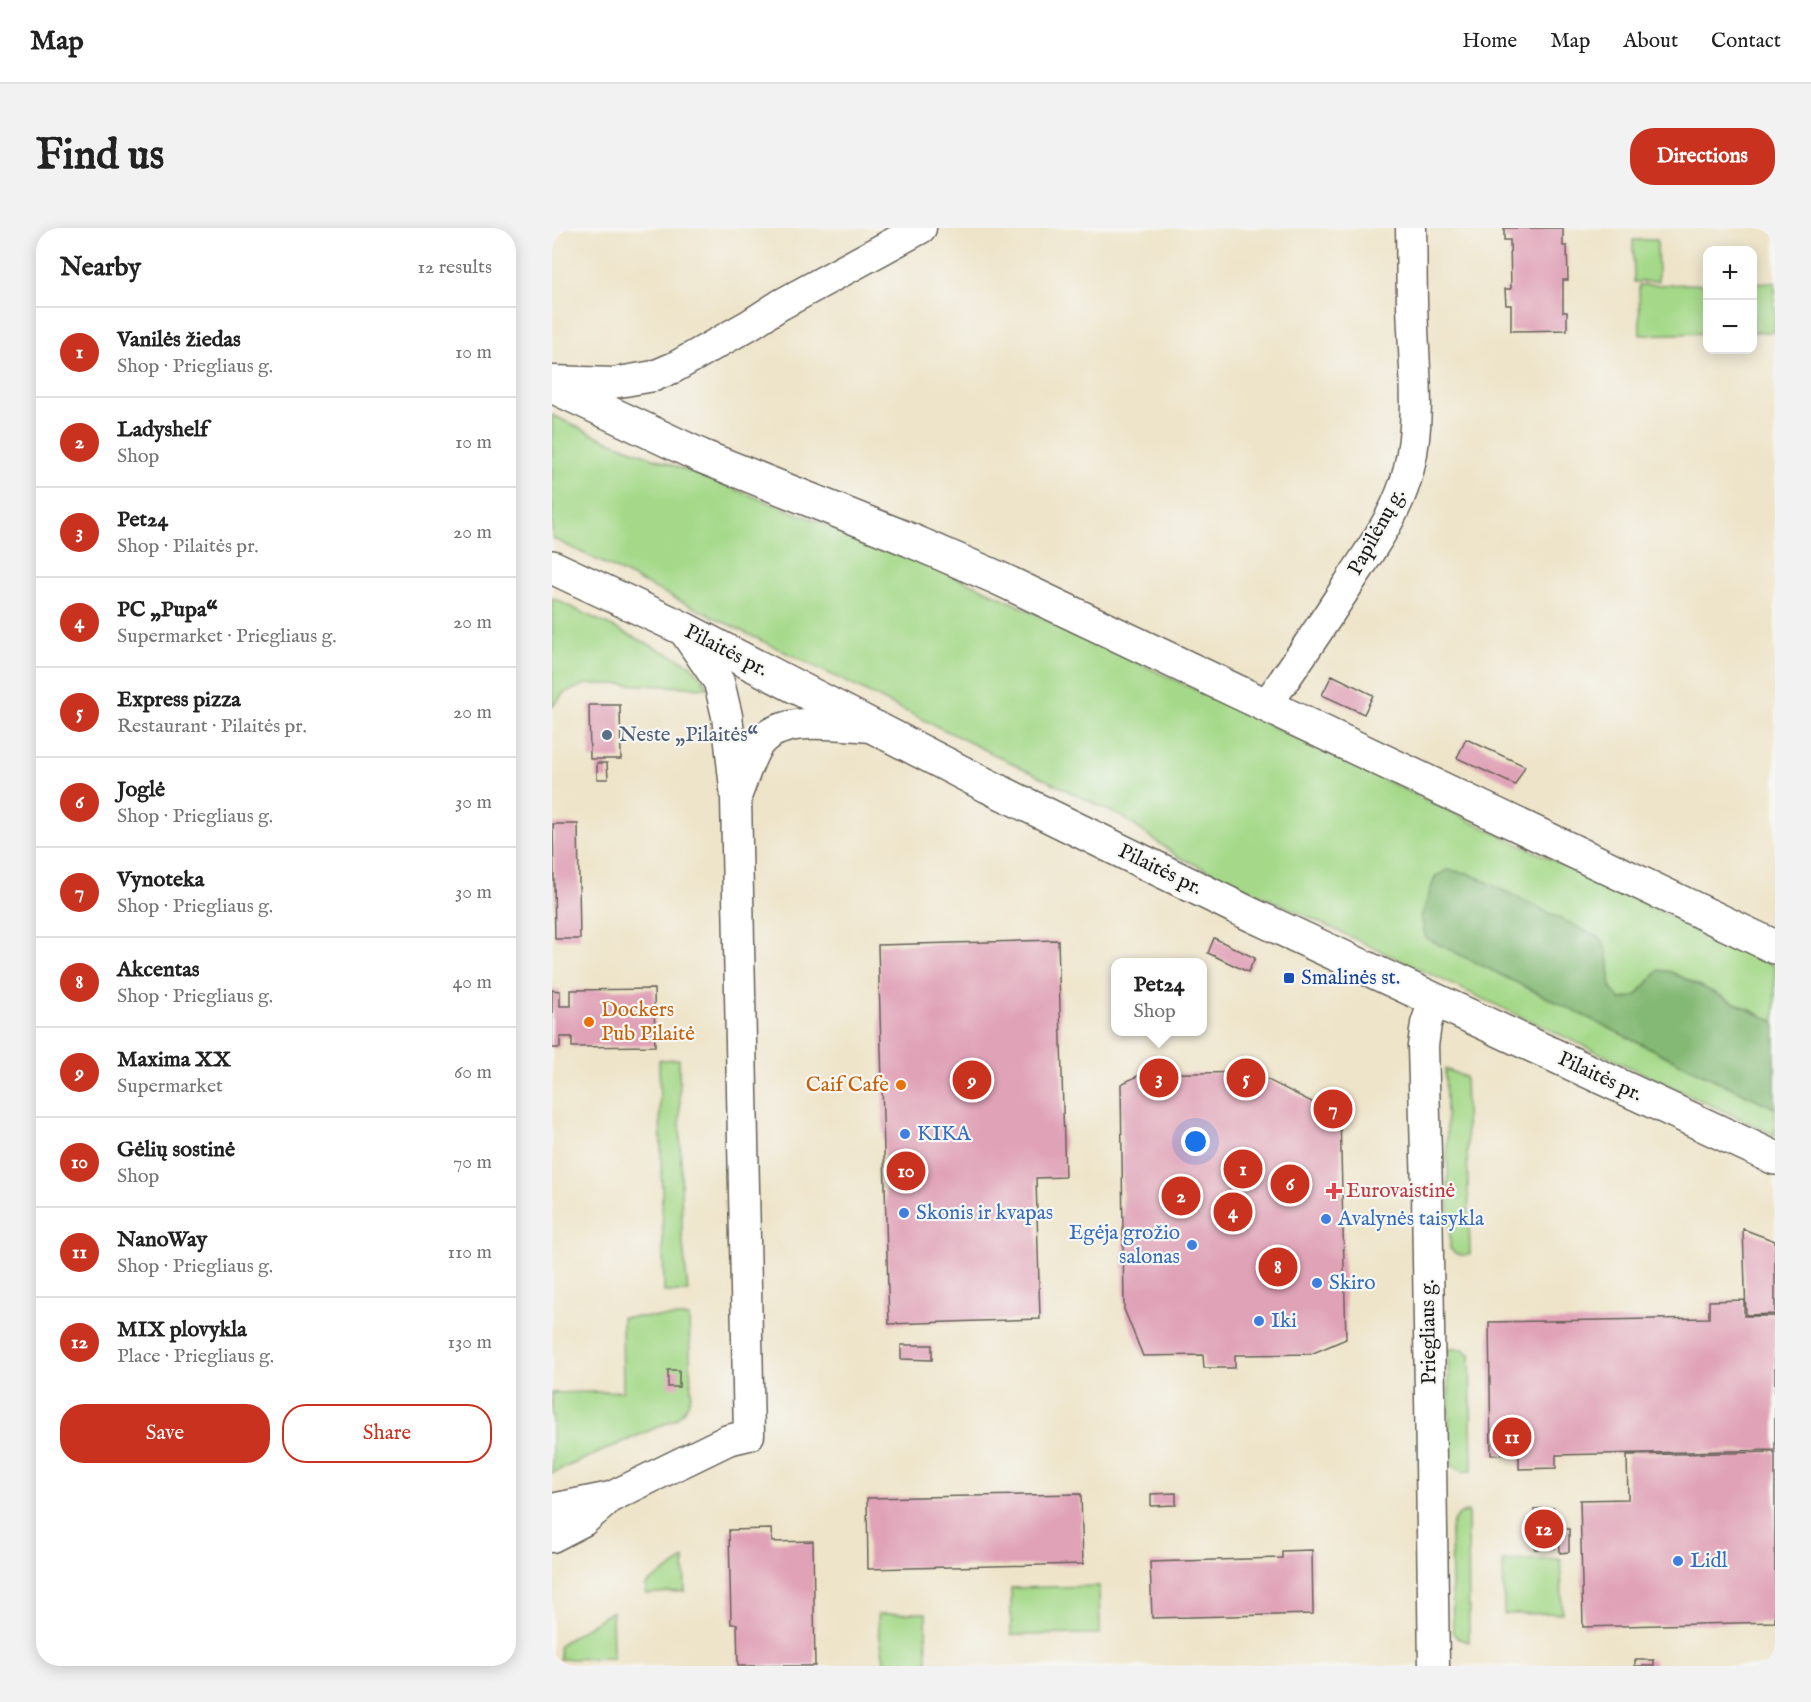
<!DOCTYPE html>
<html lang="en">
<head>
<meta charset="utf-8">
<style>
	body { margin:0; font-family:"IM FELL English",serif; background:#f2f2f2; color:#222 }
	.controls { position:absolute; right:18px; top:18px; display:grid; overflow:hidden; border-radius:12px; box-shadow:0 3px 15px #0003 }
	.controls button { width:54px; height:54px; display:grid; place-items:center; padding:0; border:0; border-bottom:2px solid #e0e0e0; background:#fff; color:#222; font:30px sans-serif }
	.you { position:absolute; left:644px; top:914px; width:21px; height:21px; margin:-15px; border:4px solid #fff; border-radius:50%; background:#1a73e8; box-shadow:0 0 0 9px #1a73e833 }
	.badge { display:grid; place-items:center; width:39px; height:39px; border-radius:50%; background:#c8321e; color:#fff; font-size:20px; font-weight:700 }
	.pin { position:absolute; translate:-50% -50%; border:3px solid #fff; box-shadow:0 2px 6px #0006 }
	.popup { position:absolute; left:559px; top:730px; width:96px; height:78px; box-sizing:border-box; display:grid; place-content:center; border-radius:12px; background:#fff; filter:drop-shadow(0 2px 4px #0005); font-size:20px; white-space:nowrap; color:#767676 }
	.popup b { font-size:22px; color:#222 }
	.popup::after { content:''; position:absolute; left:50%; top:100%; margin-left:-12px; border:12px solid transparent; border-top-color:#fff }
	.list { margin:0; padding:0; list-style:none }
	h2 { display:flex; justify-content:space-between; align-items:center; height:78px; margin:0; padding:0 24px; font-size:26px }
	h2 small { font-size:20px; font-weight:400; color:#767676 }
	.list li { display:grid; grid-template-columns:39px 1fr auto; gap:18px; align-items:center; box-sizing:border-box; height:90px; padding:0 24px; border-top:2px solid #e0e0e0 }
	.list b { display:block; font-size:22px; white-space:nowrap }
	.list p { margin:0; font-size:20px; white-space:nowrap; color:#767676 }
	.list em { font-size:20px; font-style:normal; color:#767676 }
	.actions { display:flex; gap:12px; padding:18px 24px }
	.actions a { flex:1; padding:14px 0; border:2px solid #c8321e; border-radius:24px; text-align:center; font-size:21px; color:#c8321e }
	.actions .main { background:#c8321e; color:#fff }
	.map { position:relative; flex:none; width:1223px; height:1438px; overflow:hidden; border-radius:24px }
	header { display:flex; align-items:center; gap:36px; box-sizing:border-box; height:84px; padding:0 30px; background:#fff; border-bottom:2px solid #e0e0e0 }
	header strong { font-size:28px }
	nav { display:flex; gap:33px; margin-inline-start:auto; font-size:21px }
	.intro { display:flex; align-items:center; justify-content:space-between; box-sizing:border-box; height:144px; padding:0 36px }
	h1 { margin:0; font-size:42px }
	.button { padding:15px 27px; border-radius:24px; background:#c8321e; color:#fff; font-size:21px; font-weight:700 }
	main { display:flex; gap:36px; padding:0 36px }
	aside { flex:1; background:#fff; border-radius:24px; box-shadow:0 3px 15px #0003 }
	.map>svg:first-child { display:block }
	.green { fill:#a5d989; stroke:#607a52; stroke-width:1.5 }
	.forest { fill:#84b975; stroke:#506a48; stroke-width:1.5 }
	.building { fill:#e0a2b7 }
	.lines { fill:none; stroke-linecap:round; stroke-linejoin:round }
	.minor-casing { stroke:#666259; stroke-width:33 }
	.major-casing { stroke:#666259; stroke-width:36 }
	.minor { stroke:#fff; stroke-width:30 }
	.major { stroke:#fff; stroke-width:33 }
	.service-dot { fill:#5c6f8a; stroke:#f6f6f2; stroke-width:2 }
	.transit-dot { fill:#1a4fb4; stroke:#f6f6f2; stroke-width:2 }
	.food-dot { fill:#e8710a; stroke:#f6f6f2; stroke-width:2 }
	.shop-dot { fill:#3f7fe0; stroke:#f6f6f2; stroke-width:2 }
	.health-dot { fill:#e0444e; stroke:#f6f6f2; stroke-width:2 }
	.labels { text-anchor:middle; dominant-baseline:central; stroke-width:4.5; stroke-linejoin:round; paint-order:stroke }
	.street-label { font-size:21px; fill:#1c1c1c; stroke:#f6f6f2 }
	.service-label { font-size:21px; fill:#4e5e75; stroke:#f6f6f2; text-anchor:start }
	.transit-label { font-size:21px; fill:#164399; stroke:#f6f6f2; text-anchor:start }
	.food-label { font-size:21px; fill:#c56008; stroke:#f6f6f2; text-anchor:start }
	.shop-label { font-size:21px; fill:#366cbe; stroke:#f6f6f2; text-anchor:start }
	.health-label { font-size:21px; fill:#be3a42; stroke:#f6f6f2; text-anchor:start }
</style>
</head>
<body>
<header>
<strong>Map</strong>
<nav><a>Home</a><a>Map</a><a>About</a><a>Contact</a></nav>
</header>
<div class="intro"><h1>Find us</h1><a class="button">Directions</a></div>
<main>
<aside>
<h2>Nearby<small>12 results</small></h2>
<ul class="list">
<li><span class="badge">1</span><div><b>Vanilės žiedas</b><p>Shop · Priegliaus g.</p></div><em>10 m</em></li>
<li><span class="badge">2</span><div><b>Ladyshelf</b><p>Shop</p></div><em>10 m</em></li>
<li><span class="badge">3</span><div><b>Pet24</b><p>Shop · Pilaitės pr.</p></div><em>20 m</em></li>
<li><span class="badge">4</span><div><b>PC „Pupa“</b><p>Supermarket · Priegliaus g.</p></div><em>20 m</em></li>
<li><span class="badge">5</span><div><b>Express pizza</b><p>Restaurant · Pilaitės pr.</p></div><em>20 m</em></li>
<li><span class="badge">6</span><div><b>Joglė</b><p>Shop · Priegliaus g.</p></div><em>30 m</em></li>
<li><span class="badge">7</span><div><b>Vynoteka</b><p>Shop · Priegliaus g.</p></div><em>30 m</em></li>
<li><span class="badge">8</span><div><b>Akcentas</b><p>Shop · Priegliaus g.</p></div><em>40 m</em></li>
<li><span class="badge">9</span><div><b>Maxima XX</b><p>Supermarket</p></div><em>60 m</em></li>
<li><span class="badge">10</span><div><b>Gėlių sostinė</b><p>Shop</p></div><em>70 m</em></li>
<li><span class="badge">11</span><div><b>NanoWay</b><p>Shop · Priegliaus g.</p></div><em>110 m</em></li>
<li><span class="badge">12</span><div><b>MIX plovykla</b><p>Place · Priegliaus g.</p></div><em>130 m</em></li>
</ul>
<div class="actions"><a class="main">Save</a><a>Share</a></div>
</aside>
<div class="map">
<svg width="1223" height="1438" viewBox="0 0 1223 1438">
	<rect width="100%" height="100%" fill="#f6f6f2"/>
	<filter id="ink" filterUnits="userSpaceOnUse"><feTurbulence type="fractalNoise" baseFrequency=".0167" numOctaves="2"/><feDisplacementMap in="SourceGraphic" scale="12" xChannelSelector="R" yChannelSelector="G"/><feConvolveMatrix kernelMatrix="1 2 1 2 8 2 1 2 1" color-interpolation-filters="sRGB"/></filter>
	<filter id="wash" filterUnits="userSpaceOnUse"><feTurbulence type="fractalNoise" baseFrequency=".008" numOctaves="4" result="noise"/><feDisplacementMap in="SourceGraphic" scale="24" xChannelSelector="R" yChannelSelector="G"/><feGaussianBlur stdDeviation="1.35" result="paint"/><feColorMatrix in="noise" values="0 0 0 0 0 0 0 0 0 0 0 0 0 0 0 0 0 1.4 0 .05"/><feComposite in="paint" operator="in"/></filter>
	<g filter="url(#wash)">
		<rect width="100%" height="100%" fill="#eee4c9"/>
		<!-- green -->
		<path class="green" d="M1081,12h24l1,41 -24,1z
			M1223,54v50h-22v-49z
			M1155,56v49l-67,2 -1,-50z
			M0,187l47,22 236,91 140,57 800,381v56l-104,-50 -12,-2 -23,26 -15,4 -10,-11 -3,-34 -187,-38 5,21 264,130 85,40v27l-598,-279 -53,-38 -572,-280z
			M0,370l138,66 19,24 -90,-4h-33l-22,9 -12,14z
			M127,831l3,177 6,56h-24l-5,-232z
			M893,841l20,8 5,177c-9,2 -14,1 -20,-5z
			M70,1089h67l2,78c-3,11 -7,16 -15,24l-124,54v-80l71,-2z
			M896,1121h15l7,5 2,117 -10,1 -12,-9z
			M916,1283l1,131 -12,-4 -4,-6 -2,-103c3,-11 6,-14 17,-18z
			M132,1331l1,32 -39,3v-9z
			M1009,1331l1,54 -58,1 -1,-53z
			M547,1358l1,48 -89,1v-47z
			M60,1383l1,47 -53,1 -1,-14z
			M374,1385l1,53h-42l-6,-34 -1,-18z"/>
		<!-- forest -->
		<path class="forest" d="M895,642l21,3 134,66 6,16 3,34 10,11 15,-4 23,-26 12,2 104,50v86l-85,-40 -264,-130 -5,-21 14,-40z"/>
		<g id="blocks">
			<!-- building -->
			<path class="building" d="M952,0h59v18h4l1,34h-5v32h4v18l-56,1v-26h-5l-1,-16h6l-1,-49h-6z
				M780,447l41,20 -9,19 -42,-19z
				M37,477h31l1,54h-31z
				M914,511l59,27 -10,19 -58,-27z
				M45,535h10l1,16h-11z
				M1,596h25l2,115h-25z
				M662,710l41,20 -7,14 -40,-19z
				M506,712l7,237 -29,1 4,141 -151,5 -11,-379z
				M102,761l1,57 -83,1v-10h-12v11h-8v-58l8,1v15h11v-16z
				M700,844l88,44 6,223 -35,15 -76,1v13h-31l-1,-13 -60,1 -19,-47 -3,-225 21,-10z
				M1191,1001l32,12v73l-29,1z
				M1192,1072v16h31v134l-219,5v13l-37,1v-15l-28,1 -2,-133 220,-4v-17z
				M349,1117h31v15l-31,-1z
				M116,1142h11v17h-11z
				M1223,1224v170l-192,5 -3,-127 48,-1 -1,-44z
				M624,1265v12l-25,1v-12z
				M529,1266l2,70 -215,5 -1,-71z
				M1002,1280l1,40 -20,1 -1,-40z
				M219,1301l1,13 41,-1 2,125h-77l-1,-42h-6l-2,-94z
				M1007,1301h10v23l-9,1z
				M760,1322l1,64 -161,4 -2,-56 132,-4v-7z
				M1083,1432h19v6h-19z"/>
		</g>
	</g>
	<g filter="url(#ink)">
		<use href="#blocks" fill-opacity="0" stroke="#666259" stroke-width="1.5"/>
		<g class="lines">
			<defs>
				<path id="minor" d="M0,153l61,2 41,-7 21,-9 74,-42 31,-20 141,-77
					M715,476c29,-40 57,-82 84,-124 22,-34 49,-71 58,-112 11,-46 6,-93 4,-140 -2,-33 -1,-67 -2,-100
					M185,566c6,-15 11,-33 20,-48 22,-33 82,-20 116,-19
					M0,1281l59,-12 117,-57 21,-5 -13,-638 -9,-81 -8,-34 -37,-54
					M0,1309l31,-16 21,-18
					M882,1438l-7,-475 -4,-145 3,-22 8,-24"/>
				<path id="major" d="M0,158l149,70 209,84 88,38 777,369
					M0,339l130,61 306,158 262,128 525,244"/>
			</defs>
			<!-- minor casing -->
			<use href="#minor" class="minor-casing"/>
			<!-- major casing -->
			<use href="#major" class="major-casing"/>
			<!-- minor -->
			<use href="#minor" class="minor"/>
			<!-- major -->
			<use href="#major" class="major"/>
		</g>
	</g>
	<!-- markers -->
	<circle class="service-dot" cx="55" cy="507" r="6"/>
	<rect class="transit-dot" x="731" y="744" width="12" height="12" rx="3"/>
	<g class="food-dot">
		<circle cx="37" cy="794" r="6"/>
		<circle cx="349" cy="857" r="6"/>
	</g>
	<g class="shop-dot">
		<circle cx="353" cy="906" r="6"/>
		<circle cx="352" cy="985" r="6"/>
		<circle cx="774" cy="991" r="6"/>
		<circle cx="640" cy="1017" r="6"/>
		<circle cx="765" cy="1055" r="6"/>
		<circle cx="707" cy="1093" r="6"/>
		<circle cx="1126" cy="1333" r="6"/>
	</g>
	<path class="health-dot" d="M779 954h6v6h6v6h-6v6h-6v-6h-6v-6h6z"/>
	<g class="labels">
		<!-- street labels -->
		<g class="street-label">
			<text transform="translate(825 304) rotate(-61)">Papilėnų g.</text>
			<text transform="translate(174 423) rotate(27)">Pilaitės pr.</text>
			<text transform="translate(608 642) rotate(26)">Pilaitės pr.</text>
			<text transform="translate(1048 849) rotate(25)">Pilaitės pr.</text>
			<text transform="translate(877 1104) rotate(-91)">Priegliaus g.</text>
		</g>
		<!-- service labels -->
		<g class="service-label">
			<text x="67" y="507">Neste „Pilaitės“</text>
		</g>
		<!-- transit labels -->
		<g class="transit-label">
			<text x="749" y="750">Smalinės st.</text>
		</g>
		<!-- food labels -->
		<g class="food-label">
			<text x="49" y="782">Dockers<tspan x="49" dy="24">Pub Pilaitė</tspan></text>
			<text x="337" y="857" text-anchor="end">Caif Cafe</text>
		</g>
		<!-- shop labels -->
		<g class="shop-label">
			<text x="365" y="906">KIKA</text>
			<text x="364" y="985">Skonis ir kvapas</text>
			<text x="786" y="991">Avalynės taisykla</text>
			<text x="628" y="1005" text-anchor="end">Egėja grožio<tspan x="628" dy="24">salonas</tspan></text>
			<text x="777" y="1055">Skiro</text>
			<text x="719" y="1093">Iki</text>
			<text x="1138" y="1333">Lidl</text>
		</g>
		<!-- health labels -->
		<g class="health-label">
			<text x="794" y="963">Eurovaistinė</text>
		</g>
	</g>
</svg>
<div class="controls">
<button>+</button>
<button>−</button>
</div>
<div class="you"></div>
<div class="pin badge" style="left:691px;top:941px">1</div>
<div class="pin badge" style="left:629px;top:968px">2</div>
<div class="pin badge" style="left:607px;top:850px">3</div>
<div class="popup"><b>Pet24</b>Shop</div>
<div class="pin badge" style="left:681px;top:984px">4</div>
<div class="pin badge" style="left:694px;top:850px">5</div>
<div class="pin badge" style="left:738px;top:956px">6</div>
<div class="pin badge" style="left:781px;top:881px">7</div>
<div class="pin badge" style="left:726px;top:1039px">8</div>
<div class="pin badge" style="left:420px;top:852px">9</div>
<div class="pin badge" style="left:354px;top:943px">10</div>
<div class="pin badge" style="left:960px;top:1209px">11</div>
<div class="pin badge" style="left:992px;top:1301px">12</div>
</div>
</main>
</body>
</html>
